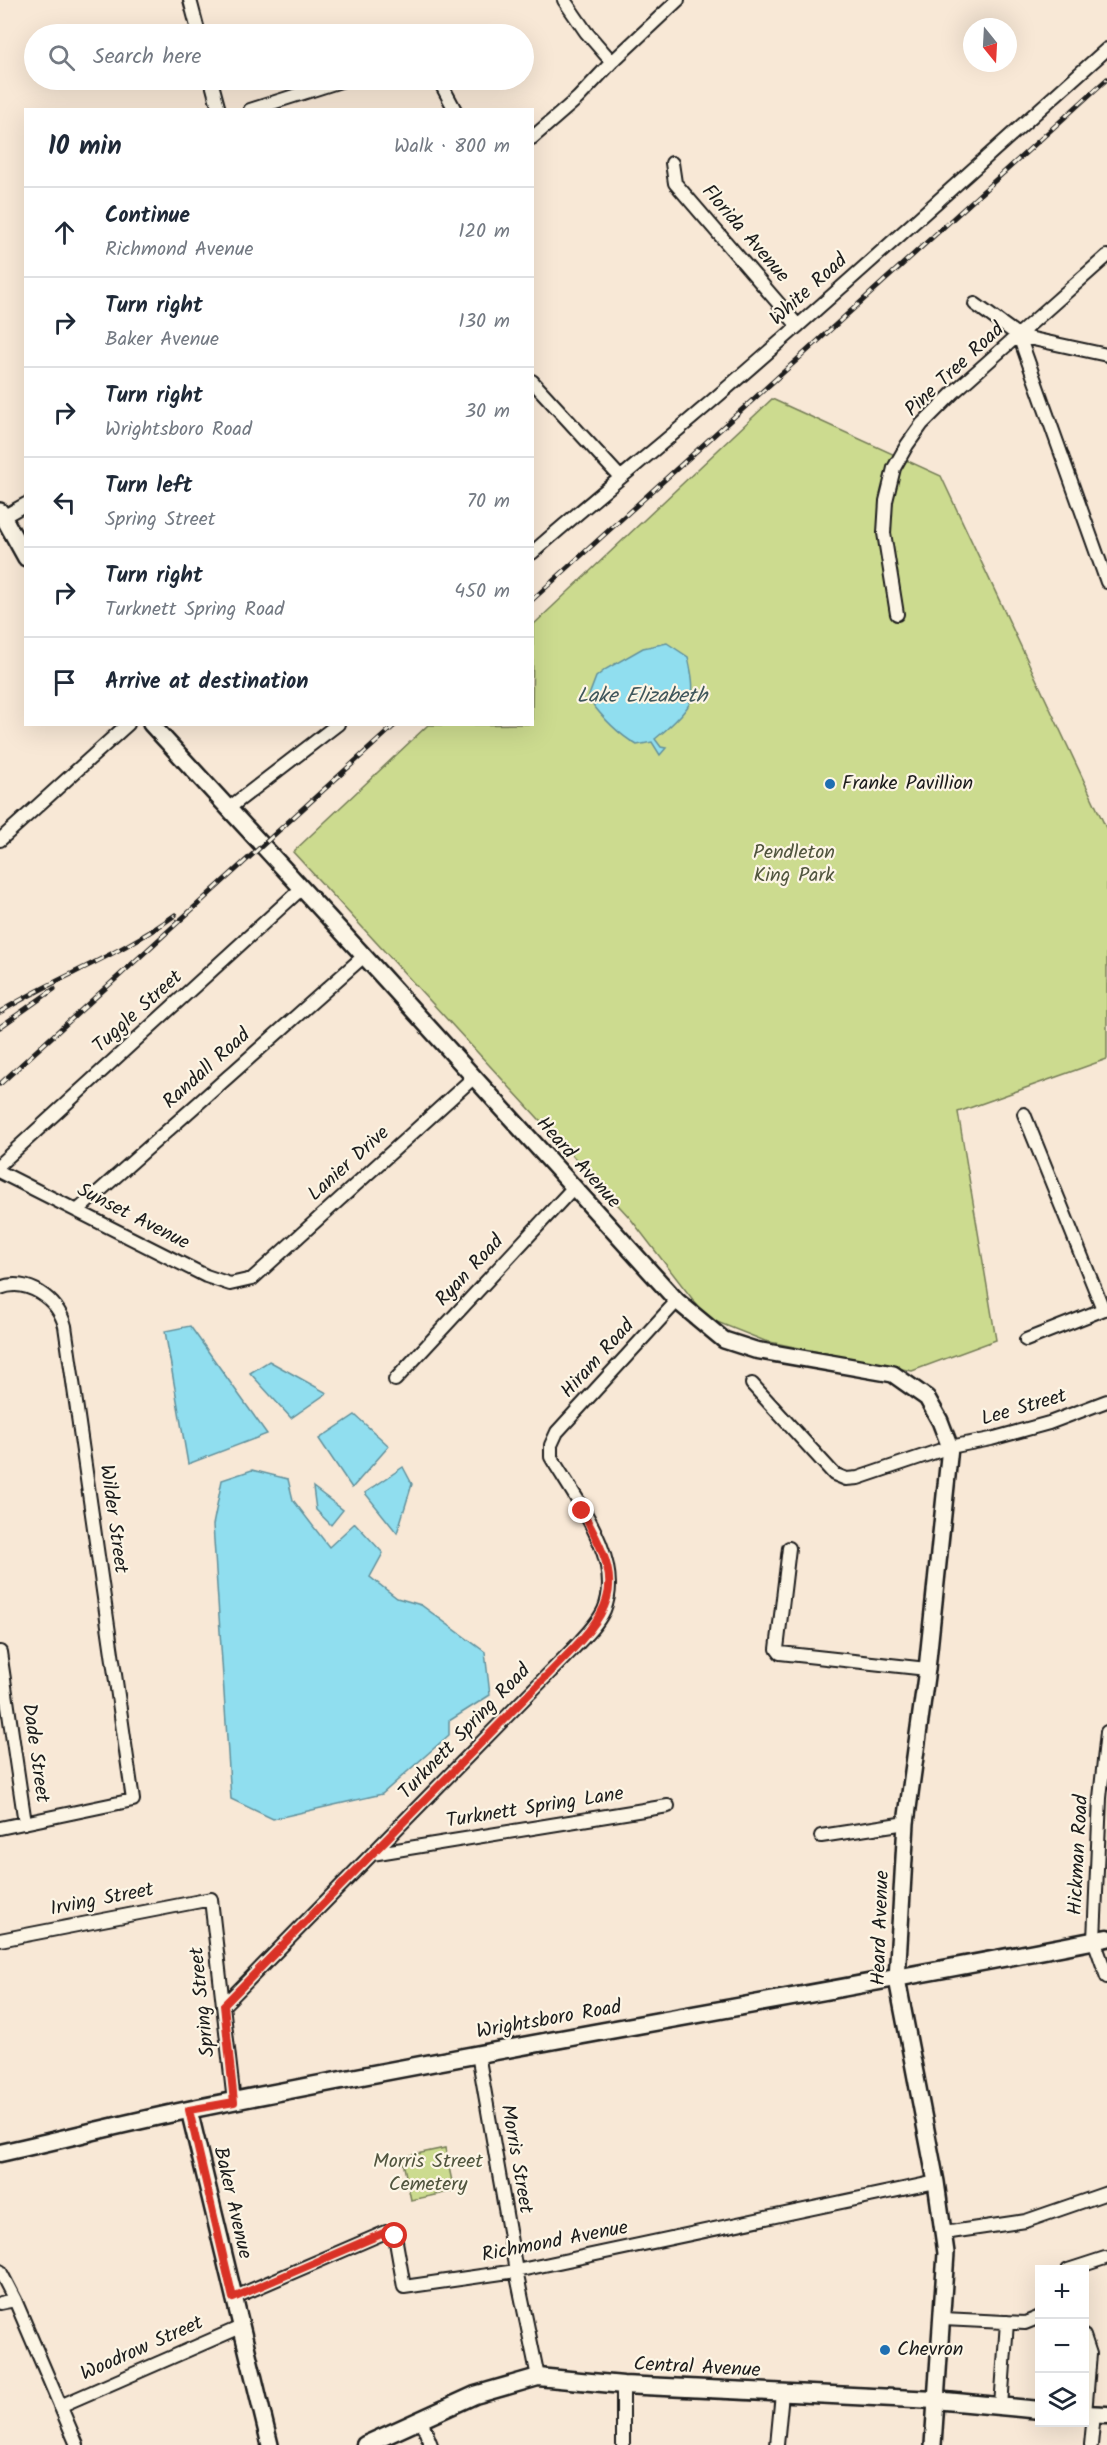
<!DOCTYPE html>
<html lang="en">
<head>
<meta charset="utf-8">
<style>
	body { margin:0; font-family:Kalam,sans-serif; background:#f6f6f7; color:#1f2937 }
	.controls { position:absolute; right:18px; bottom:18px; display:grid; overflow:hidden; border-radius:0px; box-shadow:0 6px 24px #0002 }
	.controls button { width:54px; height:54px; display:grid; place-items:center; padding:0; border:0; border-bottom:2px solid #e0e1e3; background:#fff; color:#1f2937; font:30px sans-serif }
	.compass { position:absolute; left:963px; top:18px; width:54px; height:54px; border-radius:50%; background:#fff; box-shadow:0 6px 24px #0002; rotate:162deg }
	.stop { position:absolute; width:18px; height:18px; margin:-14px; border:4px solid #d93025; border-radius:50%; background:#fff }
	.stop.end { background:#d93025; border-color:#fff; box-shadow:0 2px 6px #0008 }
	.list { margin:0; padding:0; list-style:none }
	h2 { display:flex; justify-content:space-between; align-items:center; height:78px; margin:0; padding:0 24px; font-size:26px }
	h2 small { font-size:20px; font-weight:400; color:#747a83 }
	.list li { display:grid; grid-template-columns:39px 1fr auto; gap:18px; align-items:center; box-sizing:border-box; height:90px; padding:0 24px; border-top:2px solid #e0e1e3 }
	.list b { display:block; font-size:22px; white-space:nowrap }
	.list p { margin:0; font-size:20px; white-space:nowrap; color:#747a83 }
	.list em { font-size:20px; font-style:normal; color:#747a83 }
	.icon { flex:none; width:33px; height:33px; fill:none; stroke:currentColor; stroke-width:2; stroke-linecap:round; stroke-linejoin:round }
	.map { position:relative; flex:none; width:1107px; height:2445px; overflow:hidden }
	.search { position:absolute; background:#fff; box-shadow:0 6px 24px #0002; left:24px; top:24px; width:510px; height:66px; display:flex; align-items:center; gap:15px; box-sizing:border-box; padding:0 21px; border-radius:33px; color:#747a83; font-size:22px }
	.panel { position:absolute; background:#fff; box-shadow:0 6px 24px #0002; left:24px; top:108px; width:510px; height:618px; border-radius:0px }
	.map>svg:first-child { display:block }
	.green { fill:#ccdb8f; stroke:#747c56; stroke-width:1.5 }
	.water { fill:#90deef; stroke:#62909b; stroke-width:1.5 }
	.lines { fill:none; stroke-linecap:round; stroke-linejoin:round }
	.minor-casing { stroke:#1c1c1c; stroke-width:16 }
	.tertiary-casing { stroke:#1c1c1c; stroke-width:20 }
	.secondary-casing { stroke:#1c1c1c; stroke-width:21 }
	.minor { stroke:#fcf5e5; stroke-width:12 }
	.tertiary { stroke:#fcf5e5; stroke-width:15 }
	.secondary { stroke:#fcf5e5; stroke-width:16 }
	.rail-casing { stroke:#1c1c1c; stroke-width:5 }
	.rail { stroke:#fcf5e5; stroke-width:3; stroke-dasharray:9; stroke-linecap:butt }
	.route { stroke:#d93025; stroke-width:8 }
	.poi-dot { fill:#1f6fb2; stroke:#fcf5e5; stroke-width:2 }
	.labels { text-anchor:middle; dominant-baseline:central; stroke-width:4.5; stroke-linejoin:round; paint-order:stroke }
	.street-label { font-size:20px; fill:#1c1c1c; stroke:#fcf5e5 }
	.poi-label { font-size:20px; fill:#1c1c1c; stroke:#fcf5e5; text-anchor:start }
	.park-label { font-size:20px; fill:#51553e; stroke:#fcf5e5 }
	.water-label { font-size:21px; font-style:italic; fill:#3f565b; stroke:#fcf5e5 }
</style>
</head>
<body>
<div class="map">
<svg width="1107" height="2445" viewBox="0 0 1107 2445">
	<rect width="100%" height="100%" fill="#f8e8d6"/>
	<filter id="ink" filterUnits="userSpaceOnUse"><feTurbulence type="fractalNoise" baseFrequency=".0167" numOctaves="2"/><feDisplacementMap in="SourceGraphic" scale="12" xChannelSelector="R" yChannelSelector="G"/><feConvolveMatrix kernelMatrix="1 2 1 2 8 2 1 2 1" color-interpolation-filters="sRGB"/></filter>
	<g filter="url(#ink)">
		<!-- green -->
		<path class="green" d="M772,399l169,77 166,354v229l-149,53 38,228 -84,31 -147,-30 -58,-23 -77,-100 -337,-366 135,-127 104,-1 1,-99z
			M445,2148l9,43 -43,9 -9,-43z"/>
		<!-- water -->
		<path class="water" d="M667,643l21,14c3,14 7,30 3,43 -3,11 -27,32 -36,39l6,8 5,1 -6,7 -8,-13 -15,3c-19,-11 -36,-29 -49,-47l8,-21 10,-8 37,-21z
			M190,1326l77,108 -79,30 -23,-133z
			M269,1361l58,32 -36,25 -41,-45z
			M355,1415l34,31 -37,42 -33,-49z
			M403,1467l9,17 -15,49 -32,-40z
			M252,1470l36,9 5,21 36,47 26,-24 28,30 -13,24 27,21 24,7 64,47 5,43 -41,26v14l-67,59 -109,25 -42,-20 -18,-274 9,-45z
			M313,1487l30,23 -12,15 -15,-15z"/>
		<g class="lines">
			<defs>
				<path id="minor" d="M190,0l9,34
					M564,0l22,32 26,30
					M211,80l8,30
					M439,80l16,30
					M250,110l94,-30
					M532,138l46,-40 34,-36 66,-62
					M672,163l3,20 123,143
					M975,304l44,32 88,246
					M1019,336l88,19
					M532,381l88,96
					M3,517l23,-13
					M532,553c62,-55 126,-105 188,-159 131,-113 258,-230 387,-345
					M897,614l-13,-81 2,-32 8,-33 13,-23 15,-21 32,-32 153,-136
					M229,808l109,-84
					M0,840l128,-116
					M1024,1114l79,195
					M0,1164l302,-276
					M0,1172l206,104 24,8 22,-5 221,-201
					M77,1211l287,-255
					M0,1288c27,-11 58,11 65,38l68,474 -133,28
					M1026,1340l81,-32
					M395,1380l178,-192
					M752,1384l82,90 12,5 12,-1 92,-31 41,-8 58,-16 58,-22
					M789,1548l-12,101 3,4 147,16
					M0,1652l25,171
					M1107,1732l-7,66 -6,142 13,37
					M821,1836l85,-13
					M372,1854l296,-48
					M0,1940l211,-41 23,203
					M224,2005l348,-355c11,-12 25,-25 32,-40 21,-49 -29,-112 -53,-153v-12l6,-13 120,-131
					M478,2054l38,217 22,106
					M944,2233l82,-12 81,-28
					M1068,2270l37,-12
					M0,2271l15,29 62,145
					M233,2298l153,-66 9,4 9,51 112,-16 420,-89
					M0,2303l15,-3
					M943,2319l82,4 15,-6
					M1084,2336l6,18 -5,60
					M60,2406l181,-79
					M1001,2406l6,-84
					M421,2420l10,25
					M623,2445v-60
					M777,2445l5,-52
					M1091,2445l3,-31"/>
				<path id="tertiary" d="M0,511l26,47
					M151,724l213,232 313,345 47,39 31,10 138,24 34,24 13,23 10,26 -23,222 -21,154 -9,156 39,203 10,71 -13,192
					M189,2110l81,335"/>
				<path id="secondary" d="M0,2153c63,-14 125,-30 188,-43 305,-62 613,-112 919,-172
					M1084,2414l23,1
					M365,2445l110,-50 63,-18 85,8 312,15 105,10"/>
			</defs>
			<!-- minor casing -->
			<use href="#minor" class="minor-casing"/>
			<!-- tertiary casing -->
			<use href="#tertiary" class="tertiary-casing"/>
			<!-- secondary casing -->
			<use href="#secondary" class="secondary-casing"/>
			<!-- minor -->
			<use href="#minor" class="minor"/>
			<!-- tertiary -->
			<use href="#tertiary" class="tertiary"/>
			<!-- secondary -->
			<use href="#secondary" class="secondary"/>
			<defs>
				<path id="rail" d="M532,600l575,-521
					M0,1012c57,-35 121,-57 175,-97
					M0,1027l54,-38
					M0,1084l396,-360"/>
			</defs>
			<!-- rail casing -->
			<use href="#rail" class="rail-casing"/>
			<!-- rail -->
			<use href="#rail" class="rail"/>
		</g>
	</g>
	<g class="lines" filter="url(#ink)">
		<!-- route -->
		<path class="route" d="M395,2236l-9,-4 -153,66 -44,-188 45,-8 -10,-97 348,-355c52,-54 44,-77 10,-139"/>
	</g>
	<!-- markers -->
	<g class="poi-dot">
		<circle cx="830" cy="784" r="6"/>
		<circle cx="885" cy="2350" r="6"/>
	</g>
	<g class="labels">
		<!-- street labels -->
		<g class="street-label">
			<text transform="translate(745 234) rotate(49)">Florida Avenue</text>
			<text transform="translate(809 290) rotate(-42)">White Road</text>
			<text transform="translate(955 370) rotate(-43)">Pine Tree Road</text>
			<text transform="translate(138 1012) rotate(-42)">Tuggle Street</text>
			<text transform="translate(207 1069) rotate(-42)">Randall Road</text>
			<text transform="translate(578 1163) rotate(48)">Heard Avenue</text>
			<text transform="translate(349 1164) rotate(-42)">Lanier Drive</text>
			<text transform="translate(133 1217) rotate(27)">Sunset Avenue</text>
			<text transform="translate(470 1271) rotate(-47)">Ryan Road</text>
			<text transform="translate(598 1359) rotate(-48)">Hiram Road</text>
			<text transform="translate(1024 1408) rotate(-16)">Lee Street</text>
			<text transform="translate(113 1519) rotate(82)">Wilder Street</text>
			<text transform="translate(465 1732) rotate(-46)">Turknett Spring Road</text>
			<text transform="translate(35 1753) rotate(82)">Dade Street</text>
			<text transform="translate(535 1808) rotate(-9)">Turknett Spring Lane</text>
			<text transform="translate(1079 1855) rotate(-87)">Hickman Road</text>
			<text transform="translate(102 1900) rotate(-11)">Irving Street</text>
			<text transform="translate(881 1928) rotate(-88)">Heard Avenue</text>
			<text transform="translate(203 2002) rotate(-96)">Spring Street</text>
			<text transform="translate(549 2020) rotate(-10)">Wrightsboro Road</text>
			<text transform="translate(516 2159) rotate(80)">Morris Street</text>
			<text transform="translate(232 2203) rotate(77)">Baker Avenue</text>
			<text transform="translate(555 2242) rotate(-11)">Richmond Avenue</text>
			<text transform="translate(142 2349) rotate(-24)">Woodrow Street</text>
			<text transform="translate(697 2368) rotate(3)">Central Avenue</text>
		</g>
		<!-- poi labels -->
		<g class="poi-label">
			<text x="842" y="784">Franke Pavillion</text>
			<text x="897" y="2350">Chevron</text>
		</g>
		<!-- park labels -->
		<g class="park-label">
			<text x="794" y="853">Pendleton<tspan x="794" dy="23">King Park</tspan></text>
			<text x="428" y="2162">Morris Street<tspan x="428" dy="23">Cemetery</tspan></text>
		</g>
		<!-- water labels -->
		<g class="water-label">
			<text x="642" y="696">Lake Elizabeth</text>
		</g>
	</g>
</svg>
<div class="controls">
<button>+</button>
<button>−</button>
<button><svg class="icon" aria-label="layers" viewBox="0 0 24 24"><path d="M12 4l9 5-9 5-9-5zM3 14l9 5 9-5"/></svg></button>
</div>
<svg class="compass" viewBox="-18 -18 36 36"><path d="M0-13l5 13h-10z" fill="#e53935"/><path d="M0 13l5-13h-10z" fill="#747a83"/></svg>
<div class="stop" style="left:395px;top:2236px"></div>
<div class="stop end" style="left:582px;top:1511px"></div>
<div class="search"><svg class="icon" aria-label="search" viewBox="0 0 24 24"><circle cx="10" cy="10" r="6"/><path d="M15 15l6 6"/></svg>Search here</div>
<section class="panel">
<h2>10 min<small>Walk · 800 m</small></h2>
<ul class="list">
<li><svg class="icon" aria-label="ahead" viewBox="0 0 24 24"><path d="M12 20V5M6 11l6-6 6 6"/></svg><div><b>Continue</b><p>Richmond Avenue</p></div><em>120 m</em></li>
<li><svg class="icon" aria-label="right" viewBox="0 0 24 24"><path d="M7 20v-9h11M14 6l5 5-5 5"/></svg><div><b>Turn right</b><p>Baker Avenue</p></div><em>130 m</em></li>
<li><svg class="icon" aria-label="right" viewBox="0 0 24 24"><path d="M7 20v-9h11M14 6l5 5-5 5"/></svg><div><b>Turn right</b><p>Wrightsboro Road</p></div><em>30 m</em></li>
<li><svg class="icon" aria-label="left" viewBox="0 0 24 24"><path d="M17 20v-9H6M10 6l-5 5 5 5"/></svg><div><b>Turn left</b><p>Spring Street</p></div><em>70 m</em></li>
<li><svg class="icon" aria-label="right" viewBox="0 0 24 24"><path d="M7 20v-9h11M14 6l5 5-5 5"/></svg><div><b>Turn right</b><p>Turknett Spring Road</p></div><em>450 m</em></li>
<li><svg class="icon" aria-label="arrive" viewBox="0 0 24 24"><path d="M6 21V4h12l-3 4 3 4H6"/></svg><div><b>Arrive at destination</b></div></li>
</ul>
</section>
</div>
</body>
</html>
